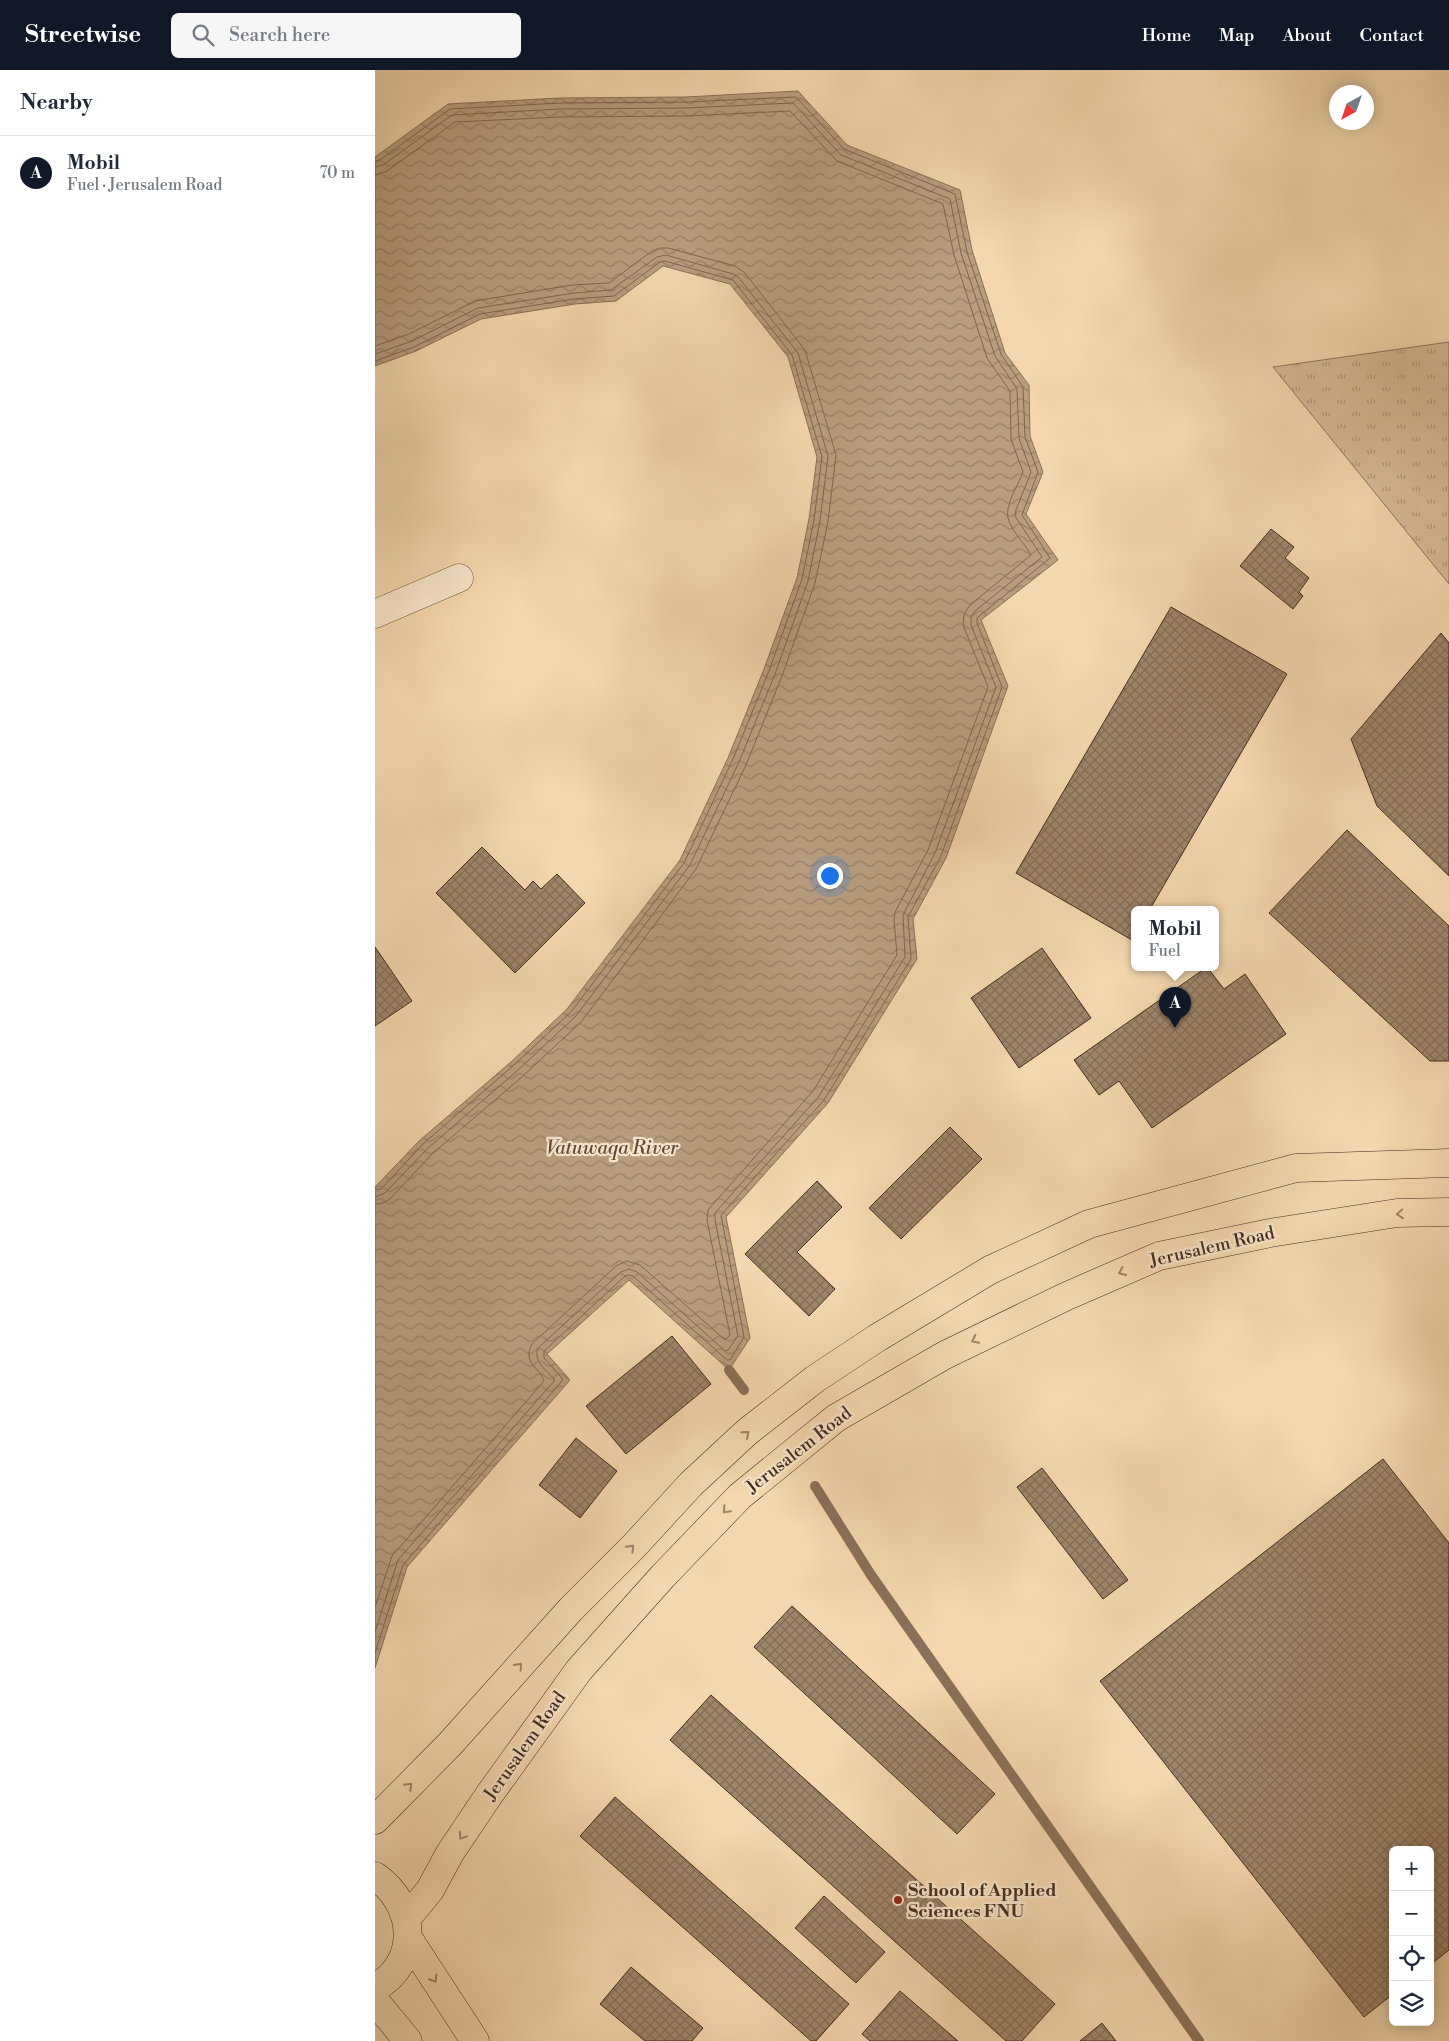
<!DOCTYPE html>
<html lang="en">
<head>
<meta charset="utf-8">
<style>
	body { margin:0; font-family:"Libre Bodoni",serif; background:#f6f6f7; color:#1f2937 }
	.controls { position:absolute; right:15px; bottom:15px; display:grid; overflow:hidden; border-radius:8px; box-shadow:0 2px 12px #0003 }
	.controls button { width:45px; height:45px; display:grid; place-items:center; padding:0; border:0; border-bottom:1px solid #e0e1e3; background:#fff; color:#1f2937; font:25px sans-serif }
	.compass { position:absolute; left:954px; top:15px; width:45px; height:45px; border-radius:50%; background:#fff; box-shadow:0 2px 12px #0003; rotate:220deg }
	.you { position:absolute; left:454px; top:805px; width:18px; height:18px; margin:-12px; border:4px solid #fff; border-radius:50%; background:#1a73e8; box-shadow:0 0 0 8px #1a73e833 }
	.badge { display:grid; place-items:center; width:32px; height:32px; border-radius:50%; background:#111827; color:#fff; font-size:16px; font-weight:700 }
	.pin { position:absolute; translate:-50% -41px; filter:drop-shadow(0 1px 2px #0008) }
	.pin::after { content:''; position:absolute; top:26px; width:18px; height:15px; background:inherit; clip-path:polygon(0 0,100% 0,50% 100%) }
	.popup { position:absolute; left:756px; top:836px; width:88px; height:65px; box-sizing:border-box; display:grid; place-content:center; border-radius:8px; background:#fff; filter:drop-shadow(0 1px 4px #0005); font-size:16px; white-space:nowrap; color:#747a83 }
	.popup b { font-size:19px; color:#1f2937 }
	.popup::after { content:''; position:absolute; left:50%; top:100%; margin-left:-10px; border:10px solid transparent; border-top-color:#fff }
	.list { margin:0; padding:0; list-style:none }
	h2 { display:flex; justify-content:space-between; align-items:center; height:65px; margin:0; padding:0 20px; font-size:21px }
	h2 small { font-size:16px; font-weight:400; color:#747a83 }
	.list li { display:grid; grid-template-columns:32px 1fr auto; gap:15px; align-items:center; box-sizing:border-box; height:75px; padding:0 20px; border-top:1px solid #e0e1e3 }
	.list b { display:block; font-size:19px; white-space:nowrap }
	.list p { margin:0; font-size:16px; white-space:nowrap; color:#747a83 }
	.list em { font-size:16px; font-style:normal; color:#747a83 }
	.icon { flex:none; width:28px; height:28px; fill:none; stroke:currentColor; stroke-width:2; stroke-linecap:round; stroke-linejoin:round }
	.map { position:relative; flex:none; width:1074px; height:1971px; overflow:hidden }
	header { display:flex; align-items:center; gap:30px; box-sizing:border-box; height:70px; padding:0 25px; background:#111827; color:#fff }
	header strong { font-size:24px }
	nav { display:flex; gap:28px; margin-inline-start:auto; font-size:18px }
	.search { width:350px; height:45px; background:#f6f6f7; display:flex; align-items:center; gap:12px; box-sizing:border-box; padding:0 18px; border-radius:8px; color:#747a83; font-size:19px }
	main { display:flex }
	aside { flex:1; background:#fff }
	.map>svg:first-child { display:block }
	.grass { fill:url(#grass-tufts); stroke:#8c745b }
	.water { fill:url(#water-waves); stroke:#897058 }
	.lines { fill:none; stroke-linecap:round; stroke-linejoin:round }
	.shore { stroke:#7e654f; stroke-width:1 }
	.stream { stroke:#897058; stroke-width:10 }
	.building { fill:url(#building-cross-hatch); stroke:#432d20 }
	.minor-casing { stroke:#6f5844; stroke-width:29 }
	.major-casing { stroke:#432d20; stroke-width:29 }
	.minor { stroke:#f8e5ca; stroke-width:28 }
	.major { stroke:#f4d7ae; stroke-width:28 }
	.oneway { stroke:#9c8267 }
	.poi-dot { fill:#8f2418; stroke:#f8e5ca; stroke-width:2 }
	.labels { text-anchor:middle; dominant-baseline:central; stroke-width:4.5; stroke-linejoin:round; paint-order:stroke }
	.street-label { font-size:18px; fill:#432d20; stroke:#f8e5ca }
	.poi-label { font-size:18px; font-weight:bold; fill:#432d20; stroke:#f8e5ca; text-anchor:start }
	.water-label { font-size:19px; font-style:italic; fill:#604938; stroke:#f8e5ca }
</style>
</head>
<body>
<header>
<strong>Streetwise</strong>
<div class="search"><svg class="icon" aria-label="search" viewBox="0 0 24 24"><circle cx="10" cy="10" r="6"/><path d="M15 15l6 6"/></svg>Search here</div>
<nav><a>Home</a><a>Map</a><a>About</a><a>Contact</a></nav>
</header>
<main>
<aside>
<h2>Nearby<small></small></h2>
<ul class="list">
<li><span class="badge">A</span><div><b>Mobil</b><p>Fuel · Jerusalem Road</p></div><em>70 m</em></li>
</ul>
</aside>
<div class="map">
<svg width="1074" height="1971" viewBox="0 0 1074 1971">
	<defs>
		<pattern id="grass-tufts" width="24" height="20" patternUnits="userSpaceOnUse" patternTransform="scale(1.25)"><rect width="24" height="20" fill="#d6ba96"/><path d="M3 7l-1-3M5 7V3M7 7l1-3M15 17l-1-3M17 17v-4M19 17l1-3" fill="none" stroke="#af987a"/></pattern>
		<pattern id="water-waves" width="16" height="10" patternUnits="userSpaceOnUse" patternTransform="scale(1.25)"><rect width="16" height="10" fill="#b89d7e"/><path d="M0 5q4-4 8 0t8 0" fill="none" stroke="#978067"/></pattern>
		<pattern id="building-cross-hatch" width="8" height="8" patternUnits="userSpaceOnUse" patternTransform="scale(1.25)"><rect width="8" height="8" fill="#9f856a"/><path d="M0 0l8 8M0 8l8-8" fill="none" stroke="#836d57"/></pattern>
	</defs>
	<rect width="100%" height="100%" fill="#f4d7ae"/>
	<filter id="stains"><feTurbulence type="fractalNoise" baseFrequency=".004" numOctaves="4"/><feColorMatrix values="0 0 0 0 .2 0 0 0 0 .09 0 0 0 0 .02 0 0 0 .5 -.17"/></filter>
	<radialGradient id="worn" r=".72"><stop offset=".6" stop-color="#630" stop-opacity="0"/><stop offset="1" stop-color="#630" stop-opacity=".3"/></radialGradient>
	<!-- grass -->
	<path class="grass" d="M1074,272v242l-176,-217z"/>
	<!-- water -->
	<path class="water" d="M423,21l49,54 113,45 12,60 33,103 24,32 1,51 13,36 -17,42 32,46 -77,60 27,66 -62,172 -33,61 4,40 -89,144 -102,114 24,121 -21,32 -100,-90 -82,74 23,26 -163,187 -32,101v-481l44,-46 92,-79 56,-53 113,-149 48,-102 36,-89 33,-91 12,-59 8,-62 -29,-100 -58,-73 -67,-18 -47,35 -41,3 -94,15 -65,32 -41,15v-209l73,-53 112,-6 126,-1z"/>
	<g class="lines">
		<!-- shore -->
		<path class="shore" d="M0,91l5,-1 70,-51 110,-6 126,-1 110,-5 48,52 111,45 12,58 34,102 22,33 2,50 13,35 -16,43 28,43 -73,60v5l25,64 -61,169 -33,61 3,42 -87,141 -103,115 23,122 -14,23h-3l-94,-84 -4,-1 -4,1 -81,75v7l18,20v3l-159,184 -28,88
			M0,97l8,-2 69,-50 108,-6 126,-1 107,-5 48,52 109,44 11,54 34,103 22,33 2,49 12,34 -15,38 -1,6 27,41 -67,54 -4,6v8l25,62 -61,166 -32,62 2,42 -86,139 -104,117v7l23,116 -10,14 -3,1 -88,-79 -8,-3 -8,3 -83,76c-5,13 7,21 16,31v2l-156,179 -23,72
			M0,105l12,-4 68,-49 105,-5 126,-1 104,-5 47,50 106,43 11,51 33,103 23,33 1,48 12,33c-5,14 -20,35 -14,49 5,13 16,23 22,34l-61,50 -6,9 -1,11 25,62 -60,163 -33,62 -1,8 3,35 -84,136 -105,119 -1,10 23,115 -4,4h-2l-84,-74 -13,-4 -11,5 -84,78c-10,20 7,22 12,37l-152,175 -17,51
			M0,276l34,-12 66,-33 97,-16 37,-2 43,-32 8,-3h8l67,18 10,7 60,77 31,105 -8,67 -13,61 -33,93 -36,89 -50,104 -56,75 -59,78 -58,54 -91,78 -42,45 -7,4 -8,1
			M0,284l37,-13 66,-33 96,-15 37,-3 46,-33 9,-2 67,19 6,4 59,75 30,103 -8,65 -12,60 -33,93 -36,88 -49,103 -114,151 -58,54 -91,79 -42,44 -10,4
			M0,291l39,-14 66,-33 94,-15 40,-3 46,-34 5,-1 68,19 59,75 30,102 -8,63 -12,59 -33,92 -36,88 -49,104 -113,149 -57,53 -91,79 -42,45 -6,1"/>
		<!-- stream -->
		<path class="stream" d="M354,1300l15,20
			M440,1416l56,89 328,466"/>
	</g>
	<!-- building -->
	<path class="building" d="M896,459l23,18 -9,11 24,20 -10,14 4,4 -10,13 -53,-43z
		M796,537l116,67 -137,235h-15v26l-3,5 -116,-67z
		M1066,563l8,10v233l-72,-70 -26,-67z
		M972,760l102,96v135h-19l-161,-148z
		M107,777l43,43 8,-9 8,8 16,-15 28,29 -70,70 -79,-80z
		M0,877l37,54 -37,25z
		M667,878l49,70 -72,50 -48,-70z
		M832,897l17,22 21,-15 41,60 -134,94 -33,-47 -20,14 -25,-35z
		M575,1057l32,32 -81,80 -32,-31z
		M442,1111l25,26 -45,45 38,37 -26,27 -64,-62z
		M297,1266l39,48 -85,70 -40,-48z
		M201,1368l41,33 -37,47 -41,-33z
		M1008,1389l66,84v407l-19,15v-115h-37v144l-29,23 -264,-336z
		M667,1398l86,112 -25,19 -86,-112z
		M417,1536l203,188 -38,40 -203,-187z
		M336,1625l344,309 -33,37h-16l-336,-301z
		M240,1727l234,207 -33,37h-5l-231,-205z
		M449,1826l61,56 -29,31 -61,-55z
		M256,1897l72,61 -11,13h-47l-45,-37z
		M525,1921l58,50h-88l-8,-7z
		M727,1953l14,18h-36z"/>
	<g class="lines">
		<defs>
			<path id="minor" d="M0,544l84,-36"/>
			<path id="major" d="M0,1750l75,-76 121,-135 63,-63 57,-62 56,-52 68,-53 62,-41 113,-68 99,-46 207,-56 153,-5
				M0,1806c41,28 46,86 0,112
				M31,1849l24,-29 20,-37 39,-58 90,-125 84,-94 77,-80 96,-78 109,-63 122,-59 92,-40 111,-23 127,-20 52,-1
				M33,1868l67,103
				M0,1931l33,40"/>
		</defs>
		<!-- minor casing -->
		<use href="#minor" class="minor-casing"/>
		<!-- major casing -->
		<use href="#major" class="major-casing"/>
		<!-- minor -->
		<use href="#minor" class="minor"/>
		<!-- major -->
		<use href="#major" class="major"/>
	</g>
	<!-- one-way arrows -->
	<defs><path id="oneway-chevron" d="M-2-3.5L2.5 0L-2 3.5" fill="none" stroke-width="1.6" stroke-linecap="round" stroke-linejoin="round" transform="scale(1.25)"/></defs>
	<g class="oneway">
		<use href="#oneway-chevron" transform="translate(1025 1144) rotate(176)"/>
		<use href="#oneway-chevron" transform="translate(747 1202) rotate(156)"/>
		<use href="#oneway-chevron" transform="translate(600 1270) rotate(154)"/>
		<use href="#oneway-chevron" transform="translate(371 1364) rotate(-41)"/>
		<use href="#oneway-chevron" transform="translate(351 1440) rotate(133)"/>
		<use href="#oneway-chevron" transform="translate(256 1478) rotate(-46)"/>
		<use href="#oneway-chevron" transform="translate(144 1596) rotate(-48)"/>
		<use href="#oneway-chevron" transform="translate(34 1716) rotate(-45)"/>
		<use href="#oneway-chevron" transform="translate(87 1766) rotate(124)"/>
		<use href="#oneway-chevron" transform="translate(59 1909) rotate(58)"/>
	</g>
	<!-- markers -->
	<circle class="poi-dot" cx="523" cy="1830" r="5"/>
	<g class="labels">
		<!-- street labels -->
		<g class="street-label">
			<text transform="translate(837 1177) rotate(-13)">Jerusalem Road</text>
			<text transform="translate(424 1380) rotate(-38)">Jerusalem Road</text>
			<text transform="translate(150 1676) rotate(-55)">Jerusalem Road</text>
		</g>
		<!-- poi labels -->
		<g class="poi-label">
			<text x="533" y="1820">School of Applied<tspan x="533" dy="21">Sciences FNU</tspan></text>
		</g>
		<!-- water labels -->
		<g class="water-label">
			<text x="237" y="1078">Vatuwaqa River</text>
		</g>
	</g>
	<rect width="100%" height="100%" filter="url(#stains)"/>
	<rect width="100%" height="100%" fill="url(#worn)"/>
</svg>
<div class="controls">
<button>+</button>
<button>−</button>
<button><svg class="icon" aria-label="locate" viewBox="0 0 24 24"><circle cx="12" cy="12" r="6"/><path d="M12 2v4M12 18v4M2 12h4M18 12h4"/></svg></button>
<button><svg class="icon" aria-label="layers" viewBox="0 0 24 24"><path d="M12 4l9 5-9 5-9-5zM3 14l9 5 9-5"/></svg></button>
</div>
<svg class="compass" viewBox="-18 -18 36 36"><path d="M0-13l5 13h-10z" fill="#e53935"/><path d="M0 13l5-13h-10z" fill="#747a83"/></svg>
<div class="you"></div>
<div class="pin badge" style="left:800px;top:958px">A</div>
<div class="popup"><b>Mobil</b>Fuel</div>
</div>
</main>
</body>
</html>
